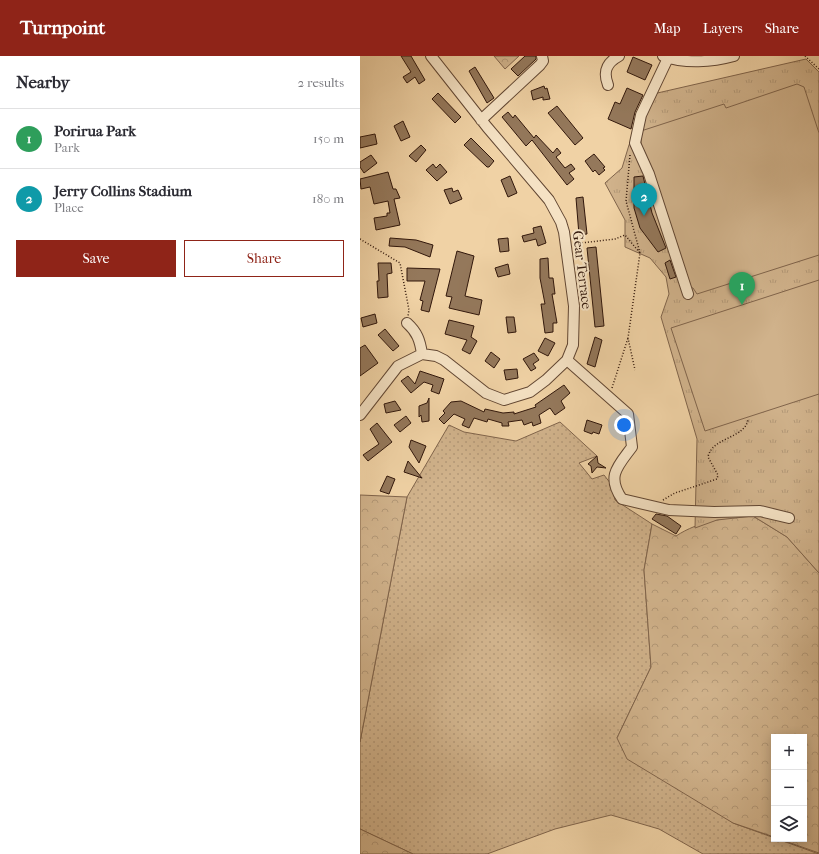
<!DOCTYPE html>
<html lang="en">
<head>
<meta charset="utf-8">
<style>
	body { margin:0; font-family:"IM FELL French Canon",serif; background:#f7f7f7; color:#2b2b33 }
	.controls { position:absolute; right:12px; bottom:12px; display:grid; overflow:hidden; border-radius:0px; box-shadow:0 2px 10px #0003 }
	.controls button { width:36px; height:36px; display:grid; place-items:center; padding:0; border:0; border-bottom:1px solid #e1e1e2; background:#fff; color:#2b2b33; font:20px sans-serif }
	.you { position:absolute; left:264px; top:369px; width:14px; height:14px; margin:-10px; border:3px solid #fff; border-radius:50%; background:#1a73e8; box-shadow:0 0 0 6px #1a73e833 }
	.badge { display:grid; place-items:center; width:26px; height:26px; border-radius:50%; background:#8f2418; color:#fff; font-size:13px; font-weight:700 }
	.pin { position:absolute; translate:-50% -33px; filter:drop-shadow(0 1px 2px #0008) }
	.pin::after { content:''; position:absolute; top:21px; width:14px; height:12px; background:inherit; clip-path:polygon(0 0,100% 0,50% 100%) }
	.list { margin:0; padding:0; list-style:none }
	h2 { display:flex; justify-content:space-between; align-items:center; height:52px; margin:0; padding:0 16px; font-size:17px }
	h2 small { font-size:13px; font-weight:400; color:#7c7c81 }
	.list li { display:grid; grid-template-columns:26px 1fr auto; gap:12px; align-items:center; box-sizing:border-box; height:60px; padding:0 16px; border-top:1px solid #e1e1e2 }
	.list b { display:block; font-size:15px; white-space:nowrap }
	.list p { margin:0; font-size:13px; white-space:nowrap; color:#7c7c81 }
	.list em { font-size:13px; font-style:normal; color:#7c7c81 }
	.actions { display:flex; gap:8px; padding:12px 16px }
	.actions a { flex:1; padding:9px 0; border:1px solid #8f2418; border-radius:0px; text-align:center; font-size:14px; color:#8f2418 }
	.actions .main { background:#8f2418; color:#fff }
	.icon { flex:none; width:22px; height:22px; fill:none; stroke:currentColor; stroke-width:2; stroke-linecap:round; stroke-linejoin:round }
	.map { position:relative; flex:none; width:459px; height:798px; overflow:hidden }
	header { display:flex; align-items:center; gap:24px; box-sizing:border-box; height:56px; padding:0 20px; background:#8f2418; color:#fff }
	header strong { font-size:19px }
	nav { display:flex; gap:22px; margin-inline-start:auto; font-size:14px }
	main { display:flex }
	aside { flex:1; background:#fff }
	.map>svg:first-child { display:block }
	.grass { fill:url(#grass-dots); stroke:#80644b }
	.forest { fill:url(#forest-crowns); stroke:#80644b }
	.park { fill:url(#park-tufts); stroke:#80644b }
	.pitch { fill:#d0b28b; stroke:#80644b }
	.building { fill:#94785b; stroke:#31170b }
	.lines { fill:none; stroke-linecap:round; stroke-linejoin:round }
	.minor-casing { stroke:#614632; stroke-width:12 }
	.path { stroke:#31170b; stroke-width:1.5; stroke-dasharray:1 2; stroke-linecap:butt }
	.minor { stroke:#f5e2c4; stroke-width:10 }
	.labels { text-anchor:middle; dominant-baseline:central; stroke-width:4; stroke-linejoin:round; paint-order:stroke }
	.street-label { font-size:14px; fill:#31170b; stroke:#f5e2c4 }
</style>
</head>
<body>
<header>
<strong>Turnpoint</strong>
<nav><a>Map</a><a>Layers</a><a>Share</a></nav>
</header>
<main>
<aside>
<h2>Nearby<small>2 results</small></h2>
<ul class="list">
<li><span class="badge" style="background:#2e9e5b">1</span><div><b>Porirua Park</b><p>Park</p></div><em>150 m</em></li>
<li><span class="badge" style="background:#0f9aa8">2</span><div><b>Jerry Collins Stadium</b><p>Place</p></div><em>180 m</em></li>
</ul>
<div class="actions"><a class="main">Save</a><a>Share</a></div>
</aside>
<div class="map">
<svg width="459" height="798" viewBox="0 0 459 798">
	<defs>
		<pattern id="grass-dots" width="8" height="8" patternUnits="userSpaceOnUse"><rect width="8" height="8" fill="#d0b28b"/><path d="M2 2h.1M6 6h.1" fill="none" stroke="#b39877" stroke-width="1.8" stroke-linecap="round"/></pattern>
		<pattern id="forest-crowns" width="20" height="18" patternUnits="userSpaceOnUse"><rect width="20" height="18" fill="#d0b28b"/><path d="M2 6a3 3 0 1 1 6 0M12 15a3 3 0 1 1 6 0" fill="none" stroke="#b39877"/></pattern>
		<pattern id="park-tufts" width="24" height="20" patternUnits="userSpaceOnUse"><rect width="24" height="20" fill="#d0b28b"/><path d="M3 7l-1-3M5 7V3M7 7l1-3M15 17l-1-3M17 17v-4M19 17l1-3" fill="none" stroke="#b39877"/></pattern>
	</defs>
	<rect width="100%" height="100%" fill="#f0d2a5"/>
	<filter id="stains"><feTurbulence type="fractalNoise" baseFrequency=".005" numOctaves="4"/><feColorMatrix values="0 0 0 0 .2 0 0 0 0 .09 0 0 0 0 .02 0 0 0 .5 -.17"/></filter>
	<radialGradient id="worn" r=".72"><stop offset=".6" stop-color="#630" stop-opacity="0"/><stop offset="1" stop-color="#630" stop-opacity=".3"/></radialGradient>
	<!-- grass -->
	<path class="grass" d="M200,366l37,34 -18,7 13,16 12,-4 7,9 4,16 37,24 -8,46 7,97 -34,71 116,85 86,31h-116l-44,-25 -48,-14 -56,14 -68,25h-74l-53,-25v-87l47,-245 42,-72 15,7 52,9z"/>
	<!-- forest -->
	<path class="forest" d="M134,0h25l-14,13z
		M0,439l47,2 -47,245z
		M393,460l34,21 32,36v280l-40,-14h25v-102h-30v100l-41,-14 -106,-64 -10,-21 34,-71 -7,-97 8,-46 24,12c23,-15 50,-19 77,-20z
		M0,773l53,25h-53z"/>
	<!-- park -->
	<path class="park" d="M446,3l13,13v501l-32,-36 -34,-21 -36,4 -22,8 2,-89 -36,-122 8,-23 -3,-17 -16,-19 -25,-11v-27l-20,-37 17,-15 7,-23 24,-51z"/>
	<!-- pitch -->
	<path class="pitch" d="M437,28l7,3 15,46v122l-122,39 -4,-6 -5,-1 -47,-143v-13l83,-27 2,4z
		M459,224v114l-114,37 -34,-103z"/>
	<!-- building -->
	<path class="building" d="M41,0h10l14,24 -6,4 -4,-7 -8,6 -4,-6 8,-5z
		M165,0h11v3l-18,17 -7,-7z
		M273,1l19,8 -7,15 -18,-8z
		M115,11l19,31 -7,5 -18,-32z
		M184,30l1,3 2,-1 3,11 -7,1v-3l-10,3 -2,-9z
		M267,32l16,7 -8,17 -4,17 -23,-10 7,-17 5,2z
		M78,37l23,24 -6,6 -23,-24z
		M197,50l26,32 -8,7 -27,-32z
		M148,56l5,6 2,-3 19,23 2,-3 17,18 4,-5 4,5 -5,4 9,11 6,-4 4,5 -6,4 5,6 -7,6 -35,-45 -6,6 -24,-29z
		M43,65l7,16 -9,4 -7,-15z
		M15,78l2,10 -17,4v-11z
		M111,82l23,23 -5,6h-2l-23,-22z
		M61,89l5,5 -10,12 -7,-6z
		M234,98l11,13 -2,1 2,2 -6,5 -4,-5 -2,2 -8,-11z
		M11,99l6,8 -13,10 -4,-6v-5z
		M73,108l3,4 4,-4 7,8 -10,9 -11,-11z
		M28,116l5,17h3l4,9 -6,1 6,26 -24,5 -2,-12 13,-2v-3h3l-2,-12 -14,3 -4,-17 -9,2 -1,-10z
		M150,120l7,17 -9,4 -7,-17z
		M283,120l9,37 14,35 -8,4 -18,-24 -6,-20v-31z
		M92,132l1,4 5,-2 4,9 -12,5 -6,-14z
		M223,141l4,37 -8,1 -3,-37z
		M181,170l5,17 -8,3 -2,-7 -12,3 -2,-6 12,-3 -1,-5z
		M30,182l26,2 17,5 -3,12 -25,-10 -16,-1z
		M148,182l1,13 -9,1 -2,-13z
		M236,191l8,79 -9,1 -8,-79z
		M97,195l17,5 -9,40 17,4 -3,15 -30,-7 3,-11 -6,-1z
		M188,202l1,20h4l2,16h-3l5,29h-4v9l-8,1 -4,-29h4l-5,-26v-19z
		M310,204l6,17 -6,2 -5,-16z
		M18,207h13l1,10 -5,1 1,23 -10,1 -1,-17h2z
		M148,208l2,10 -12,3 -3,-9z
		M47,212l33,1 -11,43 -8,-2 2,-9 -3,-1 5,-19h-18z
		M15,258l2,9 -14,4 -2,-9z
		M146,261h8l2,15 -8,1z
		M89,264l25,6 -3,11 6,4 -7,13 -8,-4 5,-10 -22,-6z
		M25,273l14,17 -6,5 -15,-16z
		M235,281l7,3 -7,27 -8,-3z
		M185,282l10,5 -7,13 -10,-5z
		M5,289l13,18 -18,13v-28z
		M131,296l9,7 -6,9 -9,-7z
		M174,297l5,7 -6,4 3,4 -5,3 -8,-12z
		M157,313l1,9 -12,2 -2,-10z
		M60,315l24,8 -5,15 -8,-3 2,-6 -9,-3 -13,11 -10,-12 7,-5 7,8z
		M204,329l6,8 -9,8 4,7 -10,7 -5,-7 -11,7 2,8 -8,3 -1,-4 -8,3 -2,-5 -14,2 1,4h-7v-3l-14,-4 -1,3 -13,-4 -5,10 -7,-3 3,-6 -11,-5 -10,10 -5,-5 6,-6 -2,-2 8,-9 10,-1 23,11 1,-3 18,4 11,-1v2l22,-7 -1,-2z
		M69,342v23l-7,1 -1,-7 -2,2v-11l8,-3z
		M35,345l6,9 -15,3 -2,-9z
		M46,360l5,7 -11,9 -6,-7z
		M227,364l15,5 -3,9 -6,-2 -1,2 -8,-3z
		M17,367l15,19 -24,19 -5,-6 16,-11 -9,-15z
		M51,384l15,6 -7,17 -10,-16z
		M237,400l1,7 8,5 -9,-1 -5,6 -1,-7 -3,-2z
		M48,405l14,17 -18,-6z
		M27,420l8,3 -6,15 -9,-3z
		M296,458l11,2 14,10 -5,8 -24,-15z"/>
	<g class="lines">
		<defs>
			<path id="minor" d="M303,0c22,8 49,6 71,0
				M308,2l-27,57 -6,28 14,31 39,120
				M248,29c-5,-13 -2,-22 11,-29
				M121,64l59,-55 3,-4 -1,-5
				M62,298l14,2 8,4 42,33 18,7 26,-8 16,-12 21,-20 6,-15 1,-39 -10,-74 -3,-10 -12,-22 -62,-73 -56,-71
				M207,304l61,54 4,33c-14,19 -26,29 -10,52l47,11 45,2 46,-1 29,7
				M0,359l38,-49 24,-12c-2,-14 -5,-22 -15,-31"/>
		</defs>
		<!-- minor casing -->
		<use href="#minor" class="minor-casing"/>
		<!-- path -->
		<path class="path" d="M445,0l14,13
			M270,99l-4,46 14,52
			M0,183l40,24 9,47 -1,6
			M213,188l42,-5 10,-4 15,18 -12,85 7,32
			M252,332l16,-50
			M303,444l12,-7 42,-14 1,-4 -10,-18c4,-20 36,-18 40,-37"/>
		<!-- minor -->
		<use href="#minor" class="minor"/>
	</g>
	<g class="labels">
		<!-- street labels -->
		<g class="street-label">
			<text transform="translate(222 214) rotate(83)">Gear Terrace</text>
		</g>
	</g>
	<rect width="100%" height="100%" filter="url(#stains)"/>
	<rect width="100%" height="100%" fill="url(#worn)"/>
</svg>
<div class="controls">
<button>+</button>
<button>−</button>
<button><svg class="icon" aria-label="layers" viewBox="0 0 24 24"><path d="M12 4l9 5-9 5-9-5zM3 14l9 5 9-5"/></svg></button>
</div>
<div class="you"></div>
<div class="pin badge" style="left:382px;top:249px;background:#2e9e5b">1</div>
<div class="pin badge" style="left:284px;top:160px;background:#0f9aa8">2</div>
</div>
</main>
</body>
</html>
